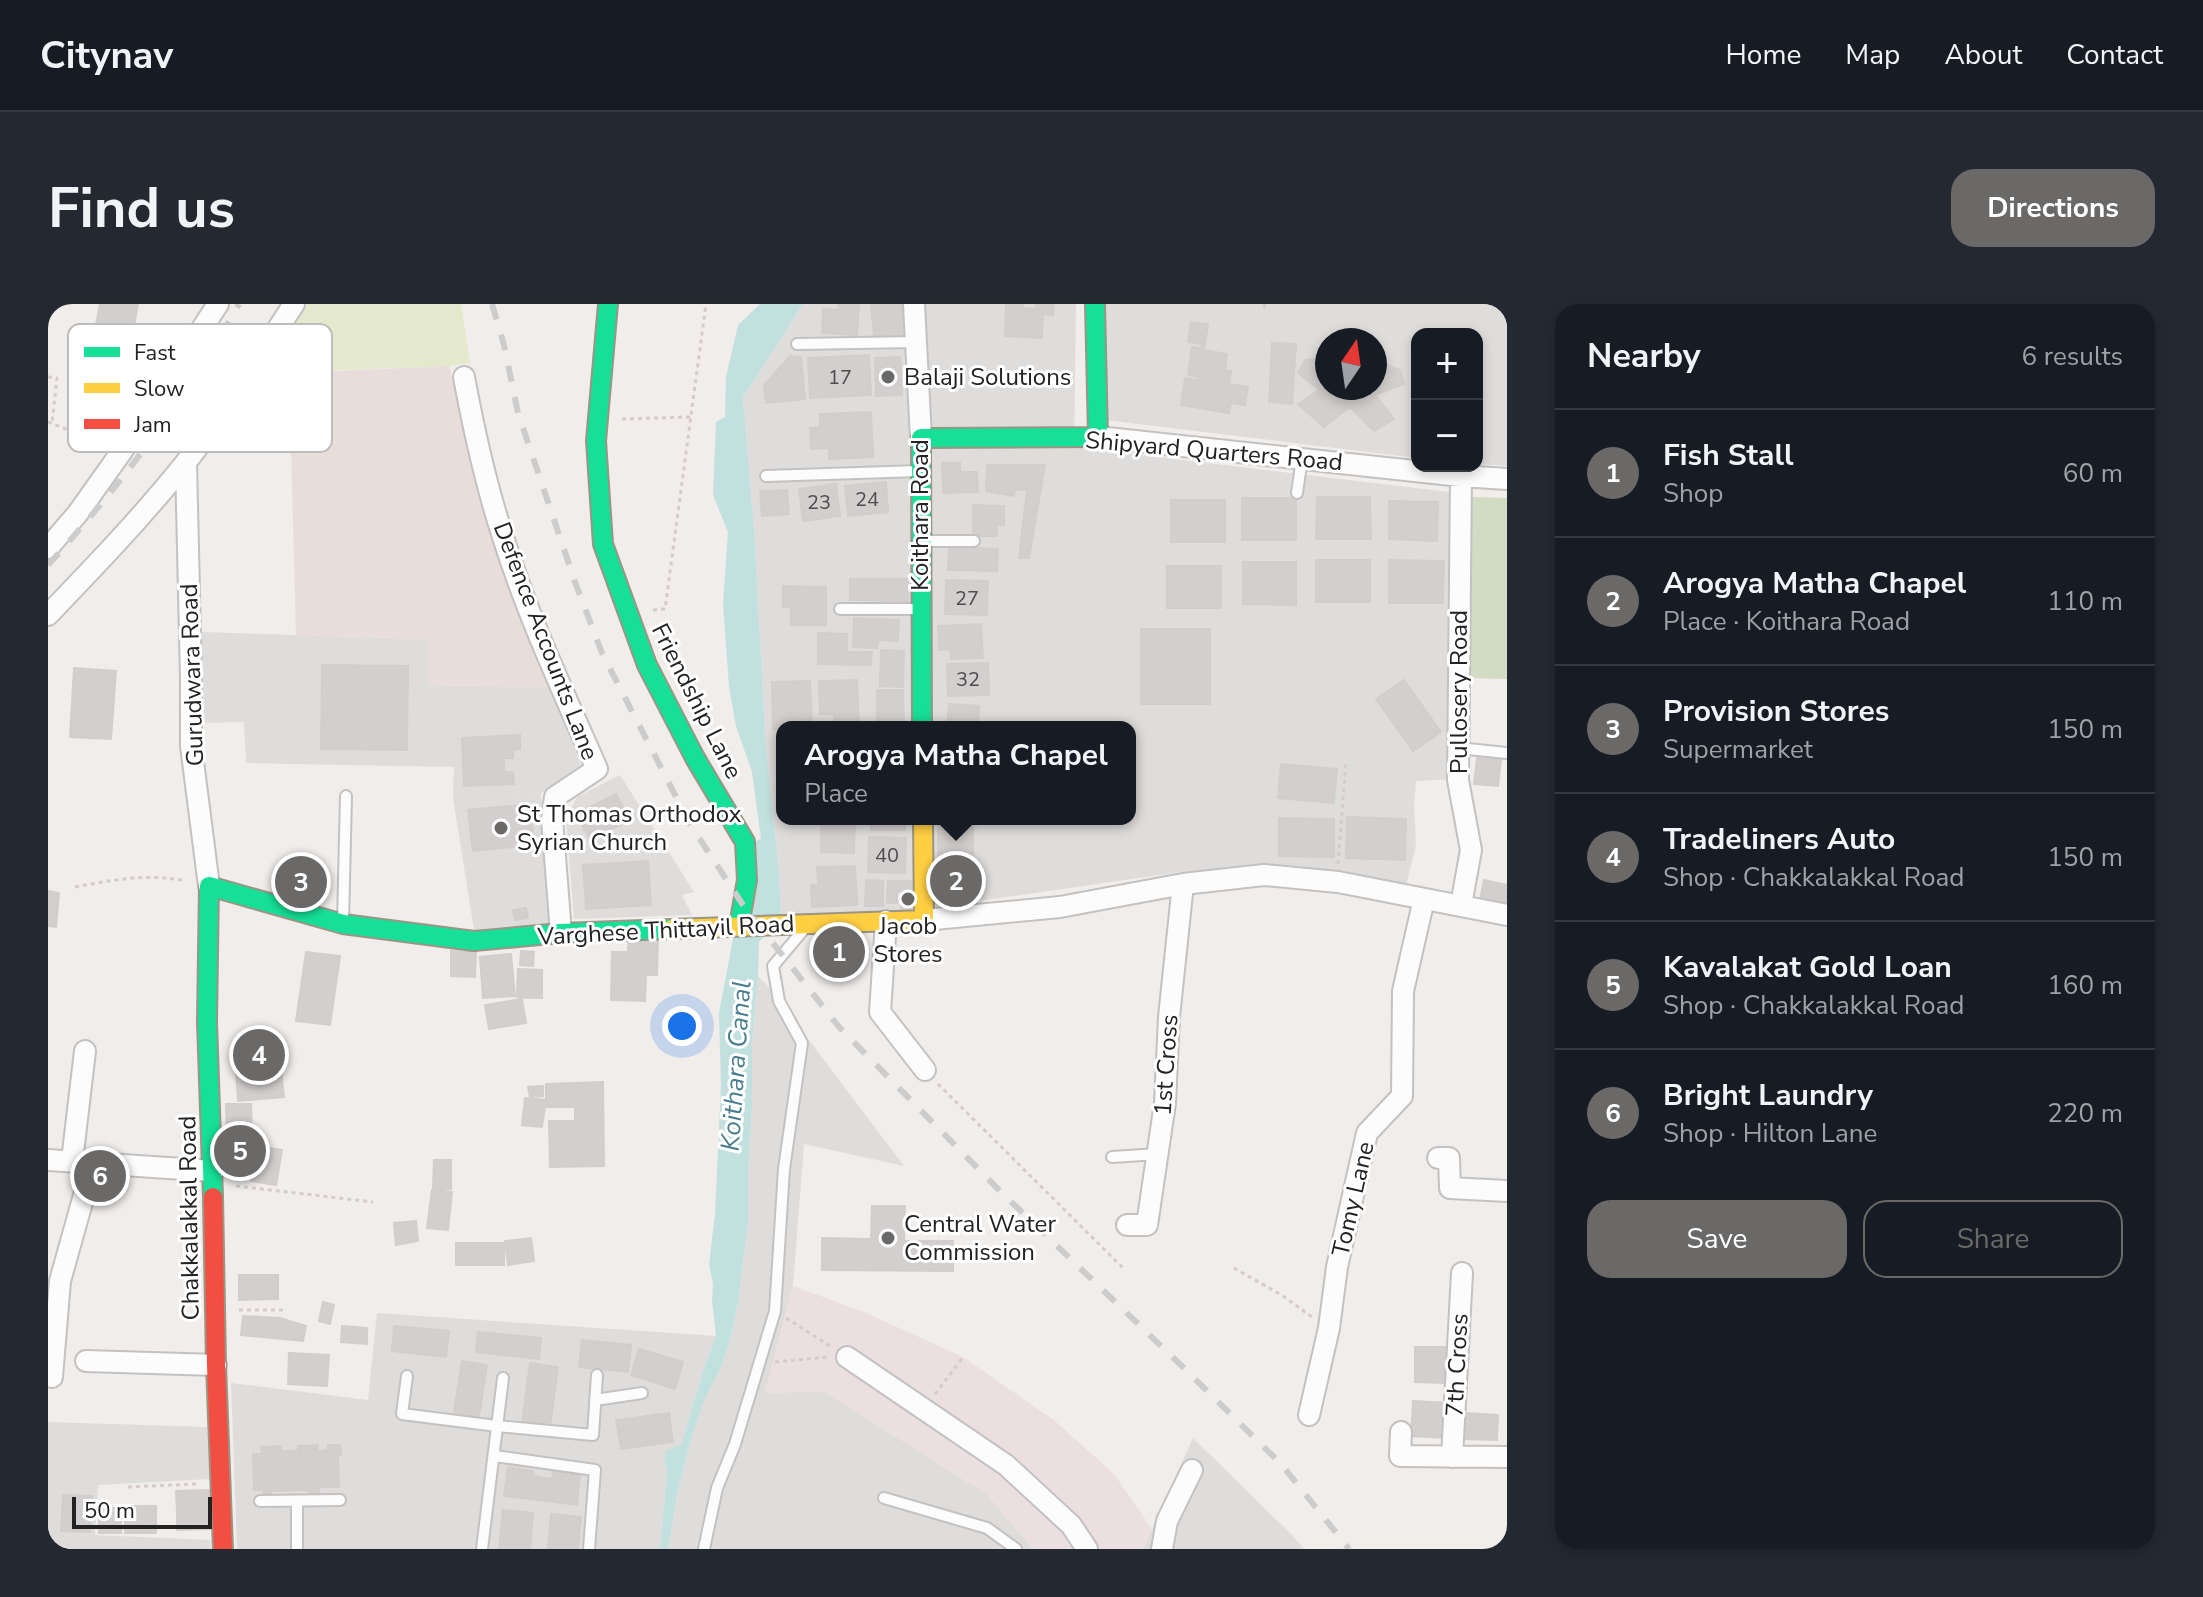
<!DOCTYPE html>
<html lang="en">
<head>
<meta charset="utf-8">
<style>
	body { margin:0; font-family:"Nunito Sans",sans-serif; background:#242831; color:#f1f3f6 }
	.controls { position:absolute; right:24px; top:24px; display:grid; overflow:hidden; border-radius:16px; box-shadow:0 4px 12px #0003 }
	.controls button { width:72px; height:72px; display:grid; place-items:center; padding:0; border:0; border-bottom:2px solid #363941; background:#171b24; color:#f1f3f6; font:40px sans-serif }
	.compass { position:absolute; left:1267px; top:24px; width:72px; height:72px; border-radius:50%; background:#171b24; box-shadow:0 4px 12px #0003; rotate:13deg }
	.scale { position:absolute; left:24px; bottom:20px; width:140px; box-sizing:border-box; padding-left:8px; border:4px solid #222; border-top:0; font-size:22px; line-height:28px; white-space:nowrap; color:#222; -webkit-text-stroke:6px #fff; paint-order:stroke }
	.you { position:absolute; left:634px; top:722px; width:28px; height:28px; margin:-20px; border:6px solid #fff; border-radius:50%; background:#1a73e8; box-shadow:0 0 0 12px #1a73e833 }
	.badge { display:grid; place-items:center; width:52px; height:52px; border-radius:50%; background:#6a6968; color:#fff; font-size:26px; font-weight:700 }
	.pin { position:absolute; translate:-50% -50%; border:4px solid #fff; box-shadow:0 2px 8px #0006 }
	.popup { position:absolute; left:728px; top:417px; width:360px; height:104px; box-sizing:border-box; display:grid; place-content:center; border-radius:16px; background:#171b24; filter:drop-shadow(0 2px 6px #0005); font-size:26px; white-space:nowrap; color:#9ea1a6 }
	.popup b { font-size:30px; color:#f1f3f6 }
	.popup::after { content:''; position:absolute; left:50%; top:100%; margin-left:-16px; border:16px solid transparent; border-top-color:#171b24 }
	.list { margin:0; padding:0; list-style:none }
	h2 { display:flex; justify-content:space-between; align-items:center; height:104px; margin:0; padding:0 32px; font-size:34px }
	h2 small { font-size:26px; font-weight:400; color:#9ea1a6 }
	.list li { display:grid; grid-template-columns:52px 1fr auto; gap:24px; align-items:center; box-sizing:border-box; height:128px; padding:0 32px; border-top:2px solid #363941 }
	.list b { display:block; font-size:30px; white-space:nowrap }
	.list p { margin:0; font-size:26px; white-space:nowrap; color:#9ea1a6 }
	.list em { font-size:26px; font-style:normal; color:#9ea1a6 }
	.actions { display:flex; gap:16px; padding:24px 32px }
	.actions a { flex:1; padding:18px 0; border:2px solid #6a6968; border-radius:24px; text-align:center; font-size:28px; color:#6a6968 }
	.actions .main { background:#6a6968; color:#fff }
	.map { position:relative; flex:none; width:1459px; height:1245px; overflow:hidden; border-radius:24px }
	header { display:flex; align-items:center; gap:48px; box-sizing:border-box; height:112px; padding:0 40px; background:#171b24; border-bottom:2px solid #363941 }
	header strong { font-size:38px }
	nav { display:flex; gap:44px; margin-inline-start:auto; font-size:28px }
	.intro { display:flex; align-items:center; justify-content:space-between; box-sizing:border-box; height:192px; padding:0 48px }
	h1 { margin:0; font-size:56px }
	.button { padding:20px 36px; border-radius:24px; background:#6a6968; color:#fff; font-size:28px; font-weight:700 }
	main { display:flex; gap:48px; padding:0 48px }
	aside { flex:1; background:#171b24; border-radius:24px; box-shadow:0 4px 12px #0003 }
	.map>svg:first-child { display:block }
	.residential { fill:#dfdddc; fill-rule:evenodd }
	.commercial { fill:#ecdfe1 }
	.religious { fill:#dedddc }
	.military { fill:#e9dddc }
	.grass { fill:#e4e9cd }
	.forest { fill:#d2dbc3 }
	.water { fill:#c2e0de }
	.building { fill:#d3cfce; stroke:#d3cecd; stroke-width:2 }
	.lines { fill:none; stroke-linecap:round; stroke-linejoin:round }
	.lane-casing { stroke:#c3c2c1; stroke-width:14 }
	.street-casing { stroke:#c3c2c1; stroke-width:24 }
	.fast-casing { stroke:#9a9584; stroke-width:22 }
	.slow-casing { stroke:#9a9584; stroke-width:22 }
	.jam-casing { stroke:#9a9584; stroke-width:22 }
	.path { stroke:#d7cacc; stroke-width:3; stroke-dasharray:4 4; stroke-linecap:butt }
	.lane { stroke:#fdfcfc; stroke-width:10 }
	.street { stroke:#fdfcfc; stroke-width:20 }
	.fast { stroke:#16e098; stroke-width:18 }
	.slow { stroke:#ffcf43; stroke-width:18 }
	.jam { stroke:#f24e42; stroke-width:18 }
	.rail { stroke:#ccc; stroke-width:6; stroke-dasharray:16 16; stroke-linecap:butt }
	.poi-dot { fill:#6a6968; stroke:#fff; stroke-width:3 }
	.labels { text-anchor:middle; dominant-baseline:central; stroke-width:6; stroke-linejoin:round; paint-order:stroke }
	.number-label { font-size:20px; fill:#4e4d4d }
	.poi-label { font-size:24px; fill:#222; stroke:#fff; text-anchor:start }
	.street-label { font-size:24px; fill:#222; stroke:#fff }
	.water-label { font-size:26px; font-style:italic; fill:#477d8c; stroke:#fff }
	.key { fill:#fff; stroke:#bdbdbd; stroke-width:2 }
	.key-label { font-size:22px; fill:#222 }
</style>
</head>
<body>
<header>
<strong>Citynav</strong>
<nav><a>Home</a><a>Map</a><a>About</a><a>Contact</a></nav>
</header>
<div class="intro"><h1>Find us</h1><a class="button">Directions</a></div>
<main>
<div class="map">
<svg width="1459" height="1245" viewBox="0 0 1459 1245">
	<rect width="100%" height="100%" fill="#f0edeb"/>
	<!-- residential -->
	<path class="residential" d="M755,0h273l-2,143 375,45 2,287 -35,2 -2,25 2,39 -10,41 -142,-18 -84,4 -194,28 -124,15 -81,3 -2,-46 -13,-123 -12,-220 -11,-132zM734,423h348v92h-348z
		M1057,0h402v162l-30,-2v-130h-60v124l-312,-38zM1279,36h48v48h-48z
		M151,328l230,7 -1,46 122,2 31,78 -40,28 -88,5 1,-31 -208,-4 -2,-41 -45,1z
		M572,471l74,117 -12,3 10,20 -118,4 -8,-102 11,-20z
		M710,672l11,11 135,179 -100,-22 -11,142 -28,107 58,-2 164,103 46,55h-365l9,-54 15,-61 12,-33 17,-34 9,-27 8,-37 10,-81v-48l4,-66v-67z
		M329,1009l339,23 -13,35 -22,74 -17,17 3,9 -7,78h-423l-6,-166 137,17z
		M0,1118l159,5 3,52 -112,6 -3,50 115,5 1,9h-163z
		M1145,1134l100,98 11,13h-161z"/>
	<!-- commercial -->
	<path class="commercial" d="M745,982l71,26 99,45 92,64 59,53 38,55 -9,20h-110l-46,-55 -164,-103 -58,2z"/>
	<!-- religious -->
	<path class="religious" d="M212,69h29l1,67 -73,-4z
		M493,489l12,131 -78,12 -22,-138z"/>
	<!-- military -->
	<path class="military" d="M401,62l46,173 35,102 20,46 -122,-2v-46l-132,-4 -7,-262z"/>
	<!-- grass -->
	<path class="grass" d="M258,0h155l9,59 -21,3 -189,7z"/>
	<!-- forest -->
	<path class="forest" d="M1422,193l37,1v181l-41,-1z"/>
	<!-- water -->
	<path class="water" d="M712,0h43l-60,93 11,132 12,220 13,123 2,46 -22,24 -1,34 -6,65v67l-4,66v48l-10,81 -8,37 -9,27 -17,34 -12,34 -15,60 -9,54h-8l7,-78 -3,-9 2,-11 15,-6 22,-74 13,-35 -4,-35 1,-17 -4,-19 6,-51 6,-128 -2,-73 32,-170 10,-4 -9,-67 -16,-46 -7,-39 -6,-83 5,-72 -15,-37 3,-73 9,-5 1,-40 12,-52z"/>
	<!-- building -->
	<path class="building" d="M52,0h38l-6,32 -15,-2 -6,31 -22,-4z
		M790,0h21l-2,31 -35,-2 1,-24 15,1z
		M823,0h30l3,31 -30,2z
		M958,0h17v4l13,1v-5h18l-1,11 -10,-1 -1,24 -37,-2z
		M1143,18l17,2 -4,26 23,4 -2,16 6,1 -2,13 19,3 -3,18 -14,-2 -2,10 -48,-8 4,-27 12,2 1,-3 -10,-2 4,-28 9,1v-4l-13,-2z
		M1224,39l24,1 -4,60 -23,-2z
		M821,51l2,40 -61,3 -2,-40z
		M742,52l11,1 4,42 -39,4 -2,-18z
		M852,53l2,38 -26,1 -1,-38z
		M1279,54v30h48v-27l25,9 4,14 -29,11 19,24 -20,12 -24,-24 -26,20 -26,-23 21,-14 -21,-17 7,-13z
		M46,108l26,13 -7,13 -26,-13z
		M823,108l2,45 -44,2v-11l-18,1 -1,-21 10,-1v-13z
		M894,159h18v9h17l1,20 -35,1z
		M939,161h58l-16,93h-10l8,-69 -12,1 -1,6 -28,-5z
		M838,178l2,30 -40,4 -3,-30z
		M788,180l4,32 -37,5 -4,-32z
		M739,186l2,24 -27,2 -2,-25z
		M1269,193h53l1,42h-55z
		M1194,194h54v42h-54z
		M1123,196h54v42h-54z
		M1341,197l49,1 -1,39 -48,-2z
		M925,201l31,1v19h-7v11h-24z
		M901,243l49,2 -1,22 -49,-1z
		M1268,256h54v42h-54z
		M1341,256l55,1 -1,42h-54z
		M1195,258h53v43l-53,-1z
		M1119,262h54v42h-54z
		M802,275h58v22l-58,-1z
		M898,276l42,1 -1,34 -42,-1z
		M735,282l43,1v38h-35v-18h-8z
		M806,314l45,2 -1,21 -20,-1 -1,8 -24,-1z
		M933,320l2,34 -32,1 -1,-10 -11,1 -1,-24z
		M1093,325h69v75h-69z
		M770,329l29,1v18h25l-1,13 -53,-1z
		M833,346l23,1 -1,36 -23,-1z
		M940,359l1,32 -41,1 -1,-32z
		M274,361l86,1 -1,84 -86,-1z
		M26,364l42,3 -5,68 -41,-2z
		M809,376l2,44 -25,1v-11h-14l-1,-33z
		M1356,376l37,52 -28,19 -37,-52z
		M762,377l2,46h-30v2h-9l-1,-47z
		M829,386h26l1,37h-27z
		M901,400l30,2 -1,21h-31z
		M472,431v14l-7,1v8h-9v13l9,2 1,11 -50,2 -2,-48z
		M1429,454l24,2 -3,26 -24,-2z
		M1233,460l56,5 -3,34 -56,-5z
		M568,490l14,26 -40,20 -14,-26z
		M482,500l4,41 -61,6 -5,-41z
		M1299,513l59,2 -1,41 -59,-2z
		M1231,514l55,1v38l-55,-1z
		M773,515h34l-1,34 -33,-1z
		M823,515h34v11h-34z
		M925,518v33h-35v-32z
		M821,533l37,1 -1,35 -37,-1z
		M923,555l5,38 -35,5 -5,-38z
		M600,557l3,44 -65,4 -3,-44z
		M807,562l2,39 -45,2 -1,-22h7l-1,-18z
		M818,576l17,1v25h-18z
		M1436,576l23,5v21l-27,-6z
		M840,577h26l-1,11 -16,-1v12h-10z
		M0,587l11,2 -3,34 -8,-1z
		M867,590l-4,15h-10v-14z
		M478,604l2,10 -13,2 -2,-10z
		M581,631l29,1 -1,39h-11l-1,26 -34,-1 1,-48h16z
		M403,647l25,1 -1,25 -24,-1z
		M473,647l13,1 -1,14 -13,-1z
		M258,648l34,4 -10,69 -34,-4z
		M463,650l4,42 -32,2 -3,-41z
		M470,665l24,1v28l-25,-1z
		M474,695l4,24 -37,6 -4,-24z
		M233,766l3,27 -46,4 -2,-27z
		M555,778l1,84 -54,1 -1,-46h26v-14h-29v-23z
		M495,782v10l-13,1 -2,-10z
		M477,794l21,2 -4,27 -20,-2z
		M178,800h25l1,34 -25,1z
		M209,842l25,4 -6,35 -25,-4z
		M386,856h17v29h-18z
		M384,886l20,2 -4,38 -21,-2z
		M824,902h33l-1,35h49v30l-131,-1v-32l49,1z
		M368,917l2,20 -22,4 -2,-22z
		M483,934l3,23 -26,4 -3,-24z
		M408,939h48v22h-48z
		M191,971h39v24l-39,1z
		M275,998l11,3 -4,19 -11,-3z
		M195,1012l37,2 26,8 -3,15 -62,-6z
		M294,1022l25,2v16l-26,-2z
		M346,1022l55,5 -3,26 -54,-6z
		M430,1028l63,6 -2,21 -63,-7z
		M534,1036l49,5 -3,27 -49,-5z
		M1367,1043h32v36l-32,-1z
		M591,1045l44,13 -8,27 -44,-14z
		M241,1049l40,2 -2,31 -39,-2z
		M414,1057l25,4 -8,51 -25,-4z
		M482,1059l28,4 -8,60 -28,-4z
		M1365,1097l37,2 -2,35 -37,-2z
		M621,1109l4,29 -52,7 -5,-29z
		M1417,1109l33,2 -1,25 -33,-1z
		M270,1141l-1,6 11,-1v-5h12l1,10h-3l1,32h-20v7h-10v-4l-38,1v5h-7l-1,-6h-9l-1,-36h9l-1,-7 20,-1v5h17v-5z
		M460,1163l25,4v5l19,3 1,-8 27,4 -3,30 -73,-9z
		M161,1186l1,19 -33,1 -1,-19z
		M15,1191l29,1 -2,36 -29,-1z
		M77,1202h31v27h-31z
		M51,1204h22v25h-22z
		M162,1205v20l-33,1v-20z
		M455,1206l30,3 -3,36h-31z
		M503,1210l30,3 -3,32h-30z"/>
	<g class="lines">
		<defs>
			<path id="lane" d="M749,40l119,-2
				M718,172l153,-5
				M1249,189l5,-35
				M875,237h51
				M792,305h79
				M1410,444l49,5
				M295,618l3,-126
				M1064,853l46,-3
				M359,1072l-5,38 95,12 96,9 4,-60
				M547,1096l47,-7
				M447,1152l100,14 -6,79
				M836,1194l103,30 29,21
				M212,1197l80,-1
				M249,1245v-48
				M434,1245l21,-171
				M656,1245l13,-61 18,-44 40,-133 9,-142 18,-126 -23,-42 -6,-35 32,-38"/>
			<path id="street" d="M866,0l7,134
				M416,73c10,54 22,108 39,160 25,80 61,156 94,232l-42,28 -3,22 9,114
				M1050,133l363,39 46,3
				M138,159l5,215v68l18,140
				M1413,172l-3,304 13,70 -10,55
				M0,244l30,-35 44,-62 96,-147
				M0,311c48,-50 96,-100 139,-154 39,-50 72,-104 107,-157
				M876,616l136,-13 123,-23 81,-9 74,7 169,33
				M838,617l-6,91 45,58
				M1390,854h11l1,30 57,3
				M0,856l165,11
				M24,857l13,-110
				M1079,921h20l18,-122 4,-86 14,-133
				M799,1053l159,108 65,60 16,24
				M38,1057l130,4
				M4,1073l8,-96 33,-118
				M1261,1111l20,-87 8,-61 30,-134 35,-37 1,-105 21,-92
				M1353,1128l-1,24 107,1
				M1404,1153l10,-184
				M1114,1245l5,-28 25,-51"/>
			<path id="fast" d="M560,0l-12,137 7,103 44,121 48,93 50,84 2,38 -8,46
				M874,423l-1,-289 177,-1 -3,-133
				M165,893l-6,-175 2,-136 134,38 131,17 87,-8 111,-4"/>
			<path id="slow" d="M624,625l252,-9 -1,-101"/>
			<path id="jam" d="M165,893l3,168 7,184"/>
		</defs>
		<!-- lane casing -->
		<use href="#lane" class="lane-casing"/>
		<!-- street casing -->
		<use href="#street" class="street-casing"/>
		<!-- fast casing -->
		<use href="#fast" class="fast-casing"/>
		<!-- slow casing -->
		<use href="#slow" class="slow-casing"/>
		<!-- jam casing -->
		<use href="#jam" class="jam-casing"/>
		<!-- path -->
		<path class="path" d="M1216,0l1,6
			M0,73l9,1 -5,45
			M574,115l68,-2
			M0,118l56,22
			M605,306l12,-1 41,-305
			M1290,560l8,-103
			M27,583c37,-7 73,-14 111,-6
			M890,780l186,185
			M188,882l137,16
			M1186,964l49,28 29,21
			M191,1006h45
			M738,1014l44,28
			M727,1058l52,-5
			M887,1090l28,-37
			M80,1183l68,-3"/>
		<!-- lane -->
		<use href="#lane" class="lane"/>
		<!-- street -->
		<use href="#street" class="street"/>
		<!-- fast -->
		<use href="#fast" class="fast"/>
		<!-- slow -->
		<use href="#slow" class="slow"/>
		<!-- jam -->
		<use href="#jam" class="jam"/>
		<!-- rail -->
		<path class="rail" d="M444,0l12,41 14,68 57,169 27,71 88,171 53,81 96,122 162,165 185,178 96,95 67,84
			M0,261c72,-79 139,-168 191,-261"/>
	</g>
	<!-- markers -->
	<g class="poi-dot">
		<circle cx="840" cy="73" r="8"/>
		<circle cx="453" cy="524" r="8"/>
		<circle cx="860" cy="595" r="8"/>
		<circle cx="840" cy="934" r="8"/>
	</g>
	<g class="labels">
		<!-- number labels -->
		<g class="number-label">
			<text x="792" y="73">17</text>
			<text x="819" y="195">24</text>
			<text x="771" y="198">23</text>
			<text x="919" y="294">27</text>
			<text x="920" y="375">32</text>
			<text x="839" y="551">40</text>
		</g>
		<!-- poi labels -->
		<g class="poi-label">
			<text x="856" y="73">Balaji Solutions</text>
			<text x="469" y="510">St Thomas Orthodox<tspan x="469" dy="28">Syrian Church</tspan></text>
			<text x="860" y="622" text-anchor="middle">Jacob<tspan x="860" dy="28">Stores</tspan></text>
			<text x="856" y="920">Central Water<tspan x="856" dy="28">Commission</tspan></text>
		</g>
		<!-- street labels -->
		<g class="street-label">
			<text transform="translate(1166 147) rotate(5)">Shipyard Quarters Road</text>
			<text transform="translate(872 211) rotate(-90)">Koithara Road</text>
			<text transform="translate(498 337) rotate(69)">Defence Accounts Lane</text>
			<text transform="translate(144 371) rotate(-92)">Gurudwara Road</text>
			<text transform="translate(1411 388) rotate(-90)">Pullosery Road</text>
			<text transform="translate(649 397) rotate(63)">Friendship Lane</text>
			<text transform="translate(618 626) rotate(-3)">Varghese Thittayil Road</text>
			<text transform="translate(1118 761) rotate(-86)">1st Cross</text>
			<text transform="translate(1305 895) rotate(-77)">Tomy Lane</text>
			<text transform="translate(141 914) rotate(-91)">Chakkalakkal Road</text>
			<text transform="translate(1409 1061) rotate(-87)">7th Cross</text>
		</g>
		<!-- water labels -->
		<g class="water-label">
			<text transform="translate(688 762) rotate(-86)">Koithara Canal</text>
		</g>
	</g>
	<!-- legend -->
	<rect x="20" y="20" width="264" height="128" rx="12" class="key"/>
	<rect x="36" y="43" width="36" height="10" fill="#16e098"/>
	<rect x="36" y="79" width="36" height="10" fill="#ffcf43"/>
	<rect x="36" y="115" width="36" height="10" fill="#f24e42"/>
	<g class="key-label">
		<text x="86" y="56">Fast</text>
		<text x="86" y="92">Slow</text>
		<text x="86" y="128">Jam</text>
	</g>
</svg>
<div class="controls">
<button>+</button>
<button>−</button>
</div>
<svg class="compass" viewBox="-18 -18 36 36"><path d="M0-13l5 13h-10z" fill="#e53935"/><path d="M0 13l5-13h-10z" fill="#9ea1a6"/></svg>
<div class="scale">50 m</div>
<div class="you"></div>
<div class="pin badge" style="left:791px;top:648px">1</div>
<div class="pin badge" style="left:908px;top:577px">2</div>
<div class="popup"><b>Arogya Matha Chapel</b>Place</div>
<div class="pin badge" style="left:253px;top:578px">3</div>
<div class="pin badge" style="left:211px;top:751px">4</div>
<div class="pin badge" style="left:192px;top:847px">5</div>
<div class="pin badge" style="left:52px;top:872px">6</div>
</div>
<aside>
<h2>Nearby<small>6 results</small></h2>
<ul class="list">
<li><span class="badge">1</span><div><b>Fish Stall</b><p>Shop</p></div><em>60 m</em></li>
<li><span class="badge">2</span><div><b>Arogya Matha Chapel</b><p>Place · Koithara Road</p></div><em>110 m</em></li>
<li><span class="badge">3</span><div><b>Provision Stores</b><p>Supermarket</p></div><em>150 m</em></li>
<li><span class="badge">4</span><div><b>Tradeliners Auto</b><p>Shop · Chakkalakkal Road</p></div><em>150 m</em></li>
<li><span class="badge">5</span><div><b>Kavalakat Gold Loan</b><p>Shop · Chakkalakkal Road</p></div><em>160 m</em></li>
<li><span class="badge">6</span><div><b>Bright Laundry</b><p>Shop · Hilton Lane</p></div><em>220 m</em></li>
</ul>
<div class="actions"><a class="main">Save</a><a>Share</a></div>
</aside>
</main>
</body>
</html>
